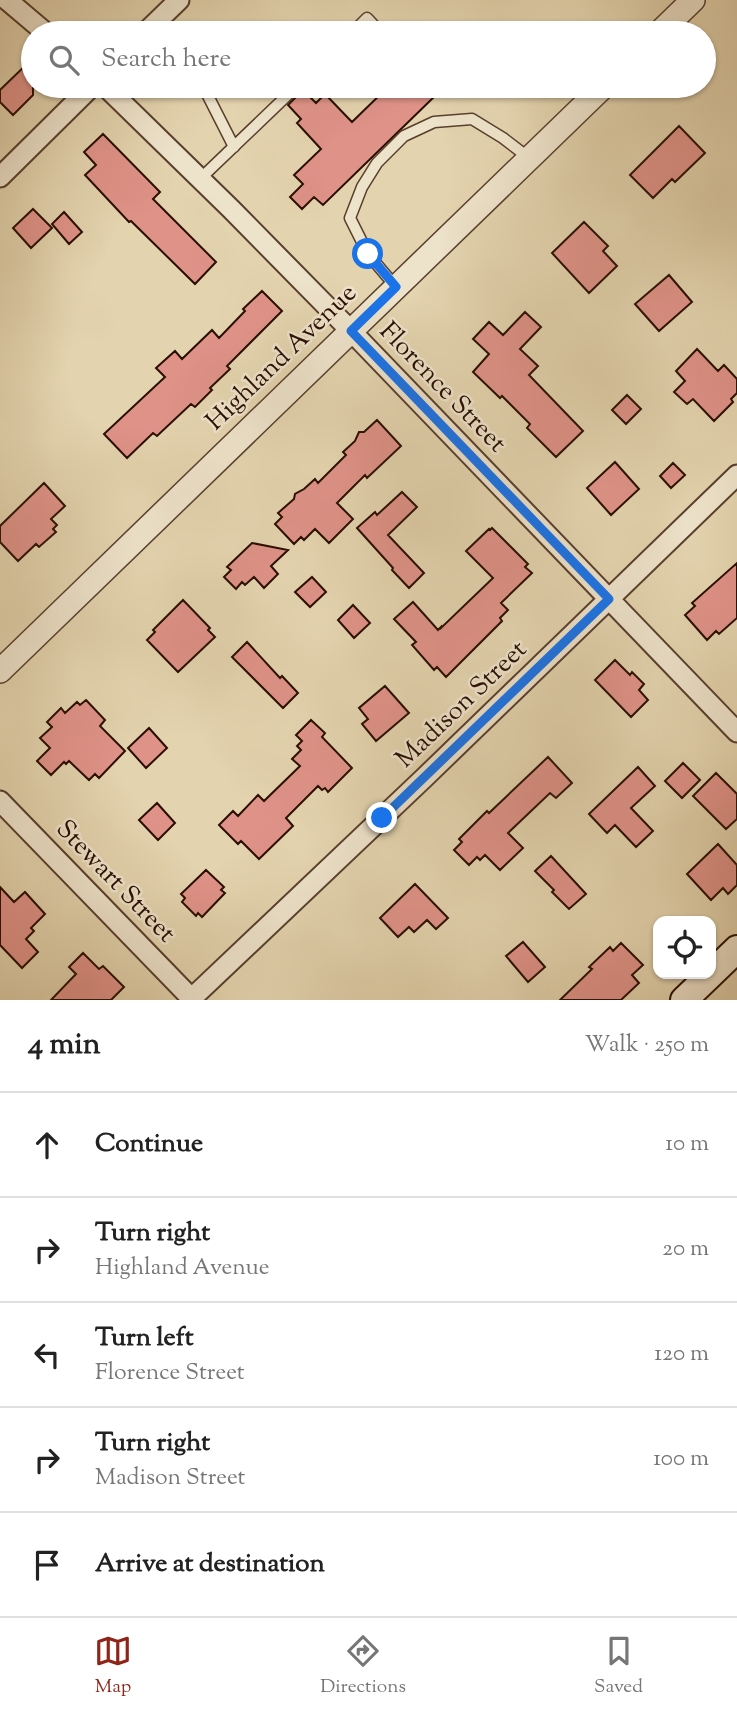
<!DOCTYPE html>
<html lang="en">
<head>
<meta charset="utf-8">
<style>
	body { margin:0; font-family:"Sorts Mill Goudy",serif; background:#f6f6f6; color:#222 }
	.controls { position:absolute; right:21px; bottom:21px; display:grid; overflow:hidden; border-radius:14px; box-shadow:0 2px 5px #0004 }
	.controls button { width:63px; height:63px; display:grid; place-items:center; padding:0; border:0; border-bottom:2px solid #e0e0e0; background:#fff; color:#222; font:35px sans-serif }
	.stop { position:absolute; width:21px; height:21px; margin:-16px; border:5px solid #1a73e8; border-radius:50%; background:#fff }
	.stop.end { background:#1a73e8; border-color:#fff; box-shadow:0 2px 7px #0008 }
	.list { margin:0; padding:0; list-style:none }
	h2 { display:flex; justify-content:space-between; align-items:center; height:91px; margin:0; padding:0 28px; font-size:30px }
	h2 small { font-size:23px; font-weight:400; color:#767676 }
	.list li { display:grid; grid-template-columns:46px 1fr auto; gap:21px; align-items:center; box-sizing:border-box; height:105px; padding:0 28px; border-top:2px solid #e0e0e0 }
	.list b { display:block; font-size:26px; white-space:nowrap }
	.list p { margin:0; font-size:23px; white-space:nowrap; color:#767676 }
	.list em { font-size:23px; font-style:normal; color:#767676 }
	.icon { flex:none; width:38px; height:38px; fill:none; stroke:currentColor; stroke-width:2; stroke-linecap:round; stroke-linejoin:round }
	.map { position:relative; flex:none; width:737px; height:1000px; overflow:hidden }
	.search { position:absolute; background:#fff; box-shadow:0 2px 5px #0004; left:21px; right:21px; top:21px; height:77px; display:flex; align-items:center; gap:18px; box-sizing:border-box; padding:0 24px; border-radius:38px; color:#767676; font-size:26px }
	.sheet { height:616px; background:#fff }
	nav { display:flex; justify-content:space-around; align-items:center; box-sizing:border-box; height:98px; border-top:2px solid #e0e0e0; background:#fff; font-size:19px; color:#767676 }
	nav a { display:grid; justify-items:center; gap:4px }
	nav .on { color:#8f2418 }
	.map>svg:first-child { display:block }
	.building { fill:#df9288; stroke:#290e02; stroke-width:2 }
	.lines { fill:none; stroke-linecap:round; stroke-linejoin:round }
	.service-casing { stroke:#583f2d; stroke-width:13 }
	.minor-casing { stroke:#583f2d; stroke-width:23 }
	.tertiary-casing { stroke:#583f2d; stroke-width:26 }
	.secondary-casing { stroke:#290e02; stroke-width:30 }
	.service { stroke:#ede2ca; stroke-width:10 }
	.minor { stroke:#ede2ca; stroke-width:19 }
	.tertiary { stroke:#ede2ca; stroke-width:23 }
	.secondary { stroke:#ede2ca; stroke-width:26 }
	.route { stroke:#1a73e8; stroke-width:9 }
	.labels { text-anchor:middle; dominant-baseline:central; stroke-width:5; stroke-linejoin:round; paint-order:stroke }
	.street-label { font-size:26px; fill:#290e02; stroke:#ede2ca }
</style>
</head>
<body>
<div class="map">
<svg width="737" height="1000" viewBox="0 0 737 1000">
	<rect width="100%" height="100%" fill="#e3d3ae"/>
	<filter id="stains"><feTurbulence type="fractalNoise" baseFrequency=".00286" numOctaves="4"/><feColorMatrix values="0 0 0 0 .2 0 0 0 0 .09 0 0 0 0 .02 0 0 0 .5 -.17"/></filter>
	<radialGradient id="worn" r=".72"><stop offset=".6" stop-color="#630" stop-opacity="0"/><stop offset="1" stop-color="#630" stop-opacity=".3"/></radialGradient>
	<!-- building -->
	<path class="building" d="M33,58v37l-20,20 -13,-13v-12z
		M389,86h37l10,9 -113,110 -9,-8 -12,12 -12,-12 13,-13 -9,-9 27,-26 -24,-26 4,-4 -13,-14 15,-15 13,13 9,-9 27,28z
		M679,126l26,27 -30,29 -3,-3 -19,19 -23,-23z
		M103,134l57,58 -7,7 63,63 -21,22 -64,-63 -2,1 -44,-47 11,-10 -12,-13z
		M33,209l19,19 -21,20 -18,-20z
		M64,212l18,20 -13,12 -17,-20z
		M584,222l24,24 -5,5 14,15 -28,27 -37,-40z
		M669,275l23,27 -33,29 -24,-27z
		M262,291l20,20 -55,55 3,3 -20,19 2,2 -17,17 -4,-3 -34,32 -4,-3 -26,25 -23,-24 61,-57 -9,-9 19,-17 7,8 30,-29 7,8 26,-27 -2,-2z
		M525,312l16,15 -21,22 18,17 -9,9 54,56 -27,26 -29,-29 3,-4 -28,-28 -2,2 -27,-26 16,-18 -16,-15 16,-17 14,13z
		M697,349l21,22 6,-6 13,14v14l-6,6 2,3 -19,19 -21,-22 -6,5 -13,-12 11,-11 -9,-10z
		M627,395l14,14 -15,15 -14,-14z
		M377,420l24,26 -34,32 -2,-3 -28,28 16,16 -24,24 -14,-14 -11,11 -3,-3 -7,7 -19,-20 7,-7 -4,-4 16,-14 1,-5 9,-5 11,-10 3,4 28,-28 -3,-3 12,-11 4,-9h5z
		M615,462l24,27 -28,26 -24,-27z
		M673,463l12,12 -14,13 -11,-12z
		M44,483l21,23 -14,13 6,6 -4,4 3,3 -17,15 -3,-3 -18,17 -18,-19v-16z
		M402,492l15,15 -29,28 36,38 -15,15 -17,-18 1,-2 -36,-40 18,-16 2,3z
		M492,528l36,36 -3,3 7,6 -31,30 7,7 -8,8 2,3 -56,56 -9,-10 -3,3 -22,-25 4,-3 -22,-23 19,-17 25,28 3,-3v1l52,-50 -27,-27 23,-22 1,1z
		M252,543l36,7 -17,16 7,8 -14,14 -10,-11 -9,8 -3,-3 -6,7 -12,-12 7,-7 -4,-3z
		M737,563v55l-18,16 -3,-3 -9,9 -22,-25 10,-9 -3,-3z
		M312,577l14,15 -16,15 -15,-15z
		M183,600l27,28 -2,2 7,7 -37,35 -31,-32 8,-8 -2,-2z
		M353,605l17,18 -16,15 -16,-18z
		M247,642l33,36 2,-2 16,17 -15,15 -51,-51z
		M615,660l15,15 2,-3 12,12 -5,6 9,10 -17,17 -36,-37z
		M385,686l24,27 -33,28 -14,-17 6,-5 -9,-11z
		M86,700l19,20 -5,6 25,25 -26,27 -4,-4 -6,6 -20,-19 -3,3 -2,-2 -13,13 -14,-14 13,-13 -10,-10 12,-11 -5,-5 14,-14 4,5 12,-11 3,3z
		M311,720l14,13 -3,4 30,31 -24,24 -3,-4 -3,2 -4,-4 -32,32 7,8 -34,33 -18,-18 -3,3 -19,-19 14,-14 5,5 20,-21 6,6 36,-35 -8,-7 9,-9 -4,-4 5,-5 -6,-6z
		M149,728l18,20 -21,20 -18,-20z
		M548,757l24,26 -16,15 -6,-5 -42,40 15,15 -23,22 -15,-15 -5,5 -3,-3 -8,8 -15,-15 8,-8 -3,-3 28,-28 2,2z
		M683,763l17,17 -18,18 -17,-17z
		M638,767l17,19 -24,22 22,23 -17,16 -21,-22 -8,8 -18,-19z
		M716,773l21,21v25l-11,10 -33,-33z
		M157,803l18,20 -17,17 -19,-20z
		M718,844l19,21v20l-9,9 -5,-6 -12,12 -24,-26z
		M551,856l35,38 -17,15 -17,-17 2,-2 -19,-19z
		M206,870l18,17 -3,3 4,3 -23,24 -4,-4 -2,3 -14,-14 3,-4 -4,-4z
		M415,884l33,34 -12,11 -9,-9 -13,12 -5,-5 -11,10 -18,-19z
		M0,887l14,15 11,-10 20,22 -14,14 3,3 -8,8 12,13 -16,16 -22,-23z
		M523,942l22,25 -17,15 -22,-26z
		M621,943l22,22 -11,10 7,8 -18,17h-61l32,-31 -3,-2 21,-20 3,4z
		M83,953l16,16 4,-3 21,21 -13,13h-60l25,-26 -7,-7z"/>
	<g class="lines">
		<defs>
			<path id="service" d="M352,33l15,-15 14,15
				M203,86l31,61
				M200,179l97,-93
				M396,287l-28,-33 -18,-36 12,-31 15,-24 27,-27 30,-14 38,-3 31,19 26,20"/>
			<path id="minor" d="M7,0l39,33
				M145,33l34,-33
				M105,86l126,123 120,122 386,401
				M0,177l92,-91
				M0,801l193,199
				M190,1000l234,-222 313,-303"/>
			<path id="tertiary" d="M659,33l34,-33
				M0,671l604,-585"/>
			<path id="secondary" d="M684,1000l53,-51"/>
		</defs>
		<!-- service casing -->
		<use href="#service" class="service-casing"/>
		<!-- minor casing -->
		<use href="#minor" class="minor-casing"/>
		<!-- tertiary casing -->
		<use href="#tertiary" class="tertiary-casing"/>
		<!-- secondary casing -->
		<use href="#secondary" class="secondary-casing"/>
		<!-- service -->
		<use href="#service" class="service"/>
		<!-- minor -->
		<use href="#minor" class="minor"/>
		<!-- tertiary -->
		<use href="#tertiary" class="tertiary"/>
		<!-- secondary -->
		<use href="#secondary" class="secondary"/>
	</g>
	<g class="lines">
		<!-- route -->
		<path class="route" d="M368,254l28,33 -45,44 258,268 -227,219"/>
	</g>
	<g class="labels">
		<!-- street labels -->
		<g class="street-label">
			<text transform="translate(282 358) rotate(-44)">Highland Avenue</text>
			<text transform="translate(442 388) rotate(46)">Florence Street</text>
			<text transform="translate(462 705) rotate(-44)">Madison Street</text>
			<text transform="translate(115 882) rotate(46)">Stewart Street</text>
		</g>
	</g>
	<rect width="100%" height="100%" filter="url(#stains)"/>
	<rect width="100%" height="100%" fill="url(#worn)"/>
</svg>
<div class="controls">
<button><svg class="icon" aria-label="locate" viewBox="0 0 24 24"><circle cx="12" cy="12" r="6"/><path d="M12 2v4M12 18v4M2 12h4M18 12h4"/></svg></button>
</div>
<div class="stop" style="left:368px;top:254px"></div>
<div class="stop end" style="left:382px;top:818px"></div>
<div class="search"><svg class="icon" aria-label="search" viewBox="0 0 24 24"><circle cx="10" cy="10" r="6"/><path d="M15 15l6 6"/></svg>Search here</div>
</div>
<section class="sheet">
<h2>4 min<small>Walk · 250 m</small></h2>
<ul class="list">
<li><svg class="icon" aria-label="ahead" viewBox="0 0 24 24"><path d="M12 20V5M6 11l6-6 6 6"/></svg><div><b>Continue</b></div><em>10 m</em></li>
<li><svg class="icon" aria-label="right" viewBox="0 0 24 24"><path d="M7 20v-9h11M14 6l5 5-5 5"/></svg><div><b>Turn right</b><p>Highland Avenue</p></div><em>20 m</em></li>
<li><svg class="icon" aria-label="left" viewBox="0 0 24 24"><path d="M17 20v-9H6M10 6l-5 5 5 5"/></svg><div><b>Turn left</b><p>Florence Street</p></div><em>120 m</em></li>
<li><svg class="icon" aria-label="right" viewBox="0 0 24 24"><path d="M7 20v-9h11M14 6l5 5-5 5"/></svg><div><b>Turn right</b><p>Madison Street</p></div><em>100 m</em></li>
<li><svg class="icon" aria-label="arrive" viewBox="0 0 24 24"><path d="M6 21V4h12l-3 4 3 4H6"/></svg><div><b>Arrive at destination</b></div></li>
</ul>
</section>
<nav>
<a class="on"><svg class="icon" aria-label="map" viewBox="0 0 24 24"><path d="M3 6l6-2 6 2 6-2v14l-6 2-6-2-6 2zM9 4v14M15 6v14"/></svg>Map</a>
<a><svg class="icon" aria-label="directions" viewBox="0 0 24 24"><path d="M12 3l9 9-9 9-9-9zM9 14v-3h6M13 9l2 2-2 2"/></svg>Directions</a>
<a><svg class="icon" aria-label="saved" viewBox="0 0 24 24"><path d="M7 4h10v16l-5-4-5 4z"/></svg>Saved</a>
</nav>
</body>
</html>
